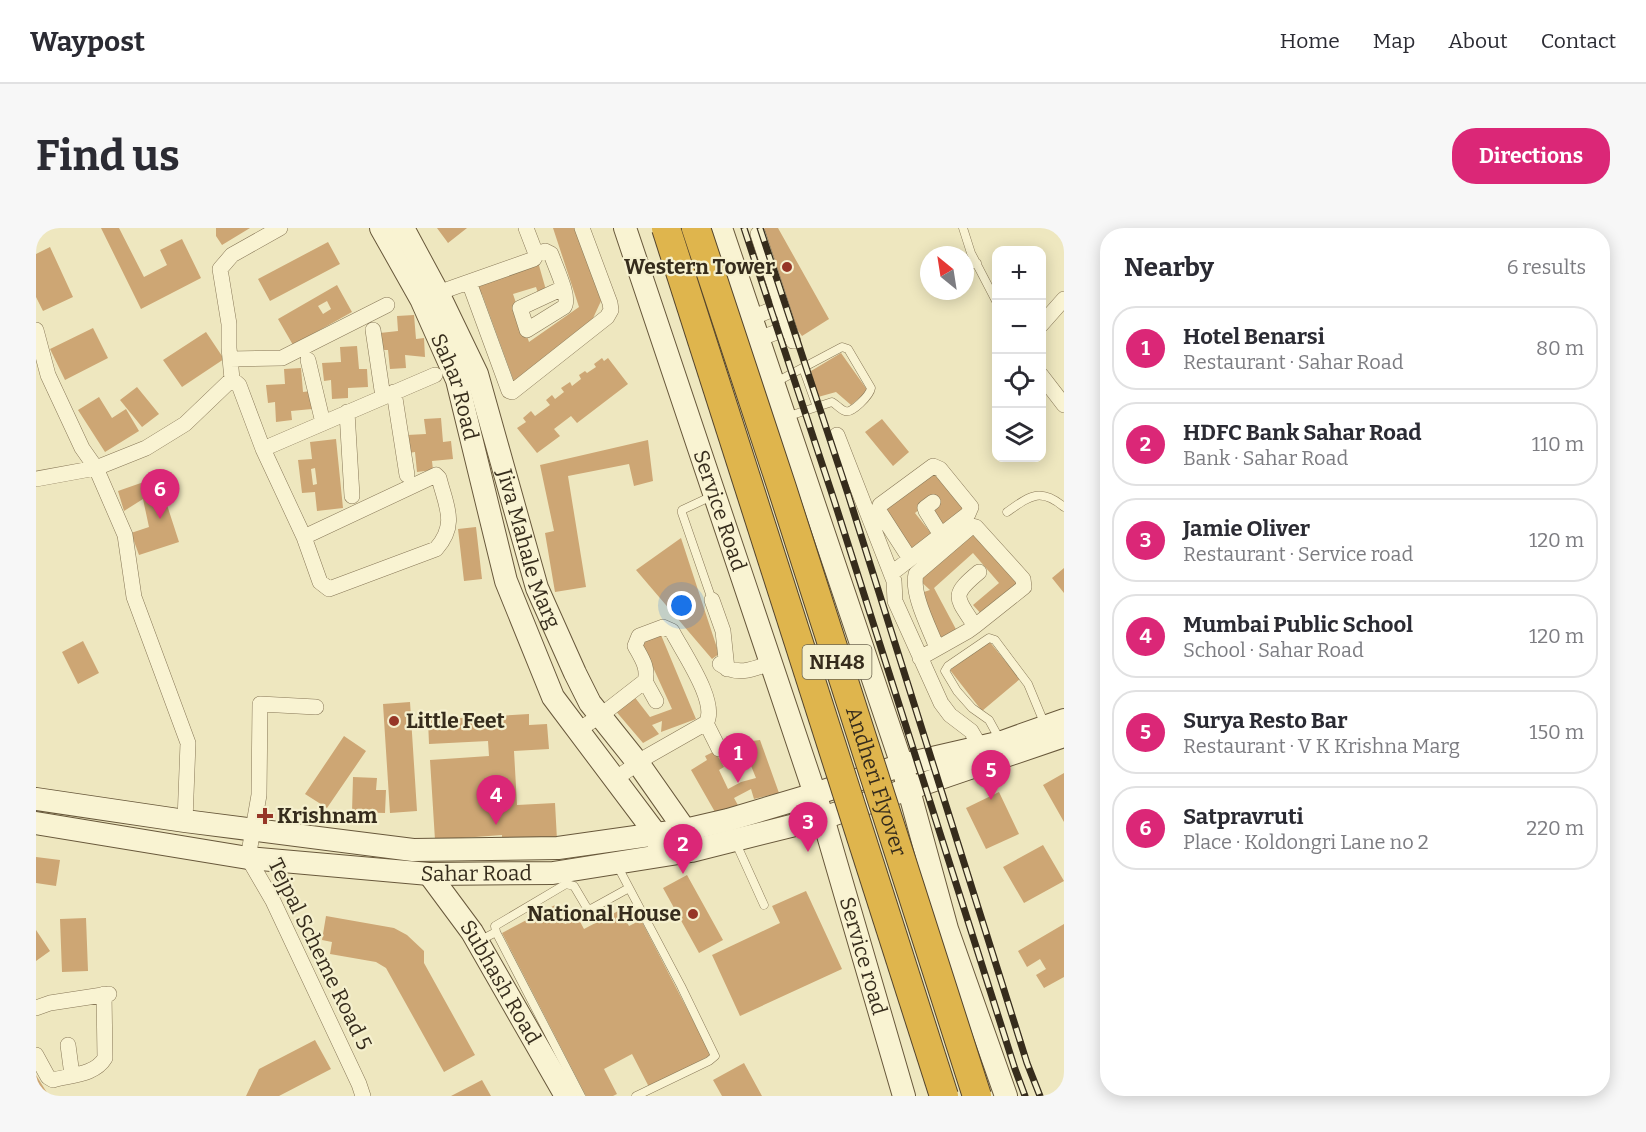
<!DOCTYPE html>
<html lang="en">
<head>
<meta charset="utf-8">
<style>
	body { margin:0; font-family:Bitter,serif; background:#f7f7f7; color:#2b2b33 }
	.controls { position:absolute; right:18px; top:18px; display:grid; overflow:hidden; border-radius:12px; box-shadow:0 3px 15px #0003 }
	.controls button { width:54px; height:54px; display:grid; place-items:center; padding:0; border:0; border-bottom:2px solid #e1e1e2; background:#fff; color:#2b2b33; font:30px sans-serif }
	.compass { position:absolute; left:884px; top:18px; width:54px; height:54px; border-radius:50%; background:#fff; box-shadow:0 3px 15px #0003; rotate:330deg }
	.you { position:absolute; left:646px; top:378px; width:21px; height:21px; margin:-15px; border:4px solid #fff; border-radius:50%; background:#1a73e8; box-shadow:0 0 0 9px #1a73e833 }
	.badge { display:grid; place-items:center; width:39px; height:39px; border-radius:50%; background:#db2777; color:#fff; font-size:20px; font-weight:700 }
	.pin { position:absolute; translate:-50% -50px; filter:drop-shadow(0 2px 3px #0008) }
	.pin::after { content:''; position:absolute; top:32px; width:21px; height:18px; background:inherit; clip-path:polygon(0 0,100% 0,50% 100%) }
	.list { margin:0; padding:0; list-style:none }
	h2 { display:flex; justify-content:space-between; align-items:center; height:78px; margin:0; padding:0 24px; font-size:26px }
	h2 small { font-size:20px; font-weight:400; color:#7c7c81 }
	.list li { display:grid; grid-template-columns:39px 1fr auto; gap:18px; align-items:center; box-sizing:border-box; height:84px; margin:0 12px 12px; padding:0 12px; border:2px solid #e1e1e2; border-radius:24px }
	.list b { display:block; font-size:22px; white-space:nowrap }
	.list p { margin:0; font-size:20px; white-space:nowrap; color:#7c7c81 }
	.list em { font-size:20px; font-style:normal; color:#7c7c81 }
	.icon { flex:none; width:33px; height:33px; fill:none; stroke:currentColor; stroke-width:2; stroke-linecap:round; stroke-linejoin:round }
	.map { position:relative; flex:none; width:1028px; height:868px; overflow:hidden; border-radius:24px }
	header { display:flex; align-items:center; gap:36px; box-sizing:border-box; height:84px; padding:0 30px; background:#fff; border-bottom:2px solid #e1e1e2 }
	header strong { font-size:28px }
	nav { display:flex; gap:33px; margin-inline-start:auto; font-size:21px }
	.intro { display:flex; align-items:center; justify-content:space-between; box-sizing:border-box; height:144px; padding:0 36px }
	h1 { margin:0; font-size:42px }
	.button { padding:15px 27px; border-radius:24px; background:#db2777; color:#fff; font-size:21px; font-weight:700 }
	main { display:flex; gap:36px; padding:0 36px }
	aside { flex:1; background:#fff; border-radius:24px; box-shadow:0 3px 15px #0003 }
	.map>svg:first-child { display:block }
	.building { fill:#cda674; fill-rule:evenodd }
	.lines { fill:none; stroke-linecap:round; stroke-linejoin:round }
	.lane-casing { stroke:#877757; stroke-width:9 }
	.street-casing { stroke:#877757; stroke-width:16 }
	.secondary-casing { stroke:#68583b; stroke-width:24 }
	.lane { stroke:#f9f3d2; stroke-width:8 }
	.street { stroke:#f9f3d2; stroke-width:15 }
	.secondary { stroke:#f9f3d2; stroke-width:22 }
	.rail-casing { stroke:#362c1c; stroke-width:7 }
	.rail { stroke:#f5f0ce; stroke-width:4.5; stroke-dasharray:14; stroke-linecap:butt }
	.highway-bridge-casing { stroke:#54442c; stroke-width:30; stroke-linecap:butt }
	.highway-bridge { stroke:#dfb54d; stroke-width:28 }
	.poi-dot { fill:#963627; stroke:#f5f0ce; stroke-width:2 }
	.labels { text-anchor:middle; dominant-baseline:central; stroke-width:4.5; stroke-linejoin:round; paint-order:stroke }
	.shield { fill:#f5f0ce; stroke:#6f6751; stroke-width:1.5 }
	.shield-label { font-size:20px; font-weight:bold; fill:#362c1c }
	.poi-label { font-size:21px; font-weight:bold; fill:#362c1c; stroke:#f5f0ce; text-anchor:end }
	.street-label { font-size:21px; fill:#362c1c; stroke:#f5f0ce }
</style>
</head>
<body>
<header>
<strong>Waypost</strong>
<nav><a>Home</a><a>Map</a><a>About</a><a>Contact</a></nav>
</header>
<div class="intro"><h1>Find us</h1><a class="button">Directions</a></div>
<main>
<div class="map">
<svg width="1028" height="868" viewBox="0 0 1028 868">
	<rect width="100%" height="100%" fill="#eee7bf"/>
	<!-- building -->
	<path class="building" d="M65,0h18l25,49 23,-12 -7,-15 22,-11 19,39 -60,31z
		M180,0h34l-28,17 -6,-9z
		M401,0h30l-19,15z
		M517,0h24l24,73 -13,28 -72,58 -34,-93 -4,2 -5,-14 65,-20 8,28 -8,3 -2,-6 -23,7 16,48 50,-35z
		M729,0h13l51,91 -27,17 -11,-15 -31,-90z
		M292,14l12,22 -70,37 -12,-22z
		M14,19l23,50 -30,14 -7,-14v-43z
		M301,57l15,27 -59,33 -15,-26zM291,73l4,8 -8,5 -5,-8z
		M378,87l2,24 8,-1 1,19 -20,-2 1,13 -16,1 -2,-19h-7l-1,-17 18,-2 -1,-15z
		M57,100l15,30 -43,22 -15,-31z
		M170,104l18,27 -42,28 -19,-27z
		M321,118l2,23h8l1,18 -20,1v10l-16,1 -1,-19 -7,1 -2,-18 19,-1 -1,-15z
		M805,125l27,38 -17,14 -15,-13 -18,5 -7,-26z
		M566,130l2,3 4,-3 20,26 -51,39 -6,-7 -17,13 6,7 -23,17 -20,-25 9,-6 -3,-4 8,-7 4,5 15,-11 -4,-5 6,-5 3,4 9,-7 -3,-4 9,-6 2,4 9,-7 -2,-4 6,-4 2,2 9,-6 -2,-3z
		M265,140l2,24 8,-1 1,18 -21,2 1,9 -16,2 -1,-20 -7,1 -2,-18 19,-1 -1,-15z
		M101,159l22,27 -17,13 -22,-27z
		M63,169l13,21 14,-9 13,22 -34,21 -27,-42z
		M405,190l2,24 8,-1 2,18 -21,2 1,9 -16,2 -2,-20 -7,1 -1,-18 19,-1 -2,-15z
		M846,191l27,33 -16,14 -28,-34z
		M300,211l7,69 -26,3 -2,-19 -13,1 -4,-33 14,-1 -2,-17zM279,240l2,16 -4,1 -2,-16z
		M612,212l5,41 -19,5 -5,-22 -61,12 18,111 -31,5 -10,-59 9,-2 -14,-66z
		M897,245l35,37 -22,18 -13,-16 7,-6 -7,-8 -18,15 19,24 -20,17 -32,-45z
		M122,249l21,65 -40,13 -8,-22 18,-6 -6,-28 -19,12 -6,-20z
		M440,299l6,52 -18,2 -6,-52z
		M936,301l49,55 -37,33 -11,-12 26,-22 -26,-30 -39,35 24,45 -21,7 -16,-47 9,-3 -14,-13z
		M645,310l38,116 -7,5 -76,-89z
		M1028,340v25l-12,-15z
		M625,407l35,84 -35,13 1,-11 -10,4 7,9 -16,9 -29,-34 19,-14 17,22 22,-8 -31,-68z
		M47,413l16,32 -21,11 -16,-32z
		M953,413l31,38 -38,32 -32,-41z
		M374,474l7,109 -27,2 -7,-109z
		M493,486v11l18,-1 2,25 -35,2 3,54 38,-2 2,37 -55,3v-8l-67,5 -5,-80 59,-4 -1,-15 -59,3 -1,-24z
		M308,508l22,15 -39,57 -22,-14z
		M724,512l19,53 -25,6 -3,-10 -17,9 5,9 -20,12 -28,-49 16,-10 -2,-4 10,-5 9,16 -5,3 9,19 13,-7 15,-4 -9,-22 -5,4 -7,-17z
		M1028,545v49l-21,-37z
		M317,549l24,1 -1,12h10l-1,23 -33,-1z
		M963,564l20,42 -33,15 -20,-41z
		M1007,617l21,36 -40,22 -21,-36z
		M0,629l24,3 -4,26 -20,-3z
		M651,647l36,65 -24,13 -36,-65z
		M770,663l36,78 -102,47 -28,-61 68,-32 -8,-17z
		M519,677l10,19 13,-6 6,11 36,-19 9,16 12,-6 70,135 -62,32 -17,-33 -28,15 13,25 -4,2h-27l-84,-163z
		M290,688l68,12 13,7 17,16v12l51,92 -31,17 -58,-104 -10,-6 -46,-8 2,-12 -10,-2z
		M50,690l2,53 -26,1 -2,-53z
		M1028,696v53l-20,11 -8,-13 10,-6 -6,-10 -13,8 -9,-16z
		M0,702l14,21 -14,10z
		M279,812l16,29 -52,27h-33l13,-27z
		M708,835l18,33h-40l-9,-16z
		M0,847l13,21h-13z
		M446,852l9,16h-40z"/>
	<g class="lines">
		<defs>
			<path id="lane" d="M927,0l8,25 25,48
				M929,39l12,-4
				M767,140l14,39
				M740,154l66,-35 6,2 23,39c-1,7 -19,26 -26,23 -4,-1 -9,-7 -13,-9l-46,15
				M971,284c23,-16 33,-25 57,-5
				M674,366l-28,-81v-3l30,-14
				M964,512l-11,-20 -17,-12 -15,-17 -12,-20 3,-5 41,-28 6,2 33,44 17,41
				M699,613l29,64
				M581,637l64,121 34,70 -6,5 -73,35
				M460,704l85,164
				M443,713l17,-9 -1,-6 71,-42 8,2 13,22 4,1 38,-21"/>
			<path id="street" d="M722,6l35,107
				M500,26l9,-3 6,3c4,12 20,44 13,53l-37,23 -7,-22 43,-20
				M433,54l40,109 3,1 95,-75 4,-7 -1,-7 -28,-75
				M393,68l105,-37 2,-5 -10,-26
				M715,90l30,-12
				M1005,97l23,-26
				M0,102l12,45 34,73 14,20 29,67 9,62 54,146 -3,78
				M337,102l10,67
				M722,111l30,-11
				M194,131l52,-1 105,-53
				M272,132l15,63
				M1005,147l23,30
				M196,151l7,6 24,64
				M358,164l13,83
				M311,184l5,84
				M801,207l57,146 1,20 46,102 9,12 21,16 10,17
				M0,251l60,-11 50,-20 39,-24 47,-45 -3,-31v-24l-9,-55 12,-14 48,-27
				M897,274l-8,6 1,3 15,24
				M268,309l132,-62 3,3c7,28 19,46 -3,71l-107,40 -9,-7 -16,-45 -41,-88 172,-74
				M856,345l76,-59 3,-7 -31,-38 -7,-3 -53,39 -1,6 31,48
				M676,372l11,31 4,38
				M939,398c-19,-29 -25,-30 4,-54
				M884,430l48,-27 7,-5 49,-39 -1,-8 -47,-52 -4,-1 -56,48c-5,20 14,55 21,74
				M684,436c17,12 32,6 50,-1
				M609,453l11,20
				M280,479l-56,-3 -1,91 -11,63 25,43 86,183 4,12
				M670,495l13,26
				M542,502l22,-14 45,-35c4,-13 -4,-24 -10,-35l4,-10 24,-9 9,4c10,20 47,72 34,92l-58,33 -33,23
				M0,780l14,-5 59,-9
				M32,817l4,30
				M0,827l12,22 5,3c18,-5 42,-5 52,-22l-1,-64"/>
			<g id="secondary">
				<path id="s1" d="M345,0l40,71 36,81 49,201 47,116 103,137 3,11"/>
				<path id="s2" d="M367,0l35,65 39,81 60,214 38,85 15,30 48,60 47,67 4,10"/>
				<path id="s3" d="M589,0l198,590 81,278"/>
				<path d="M685,0l181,537 45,164 59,167"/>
				<path d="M0,571l149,22 228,29 145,-2 127,-18 43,-10 87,-26 87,-29 100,-23 62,-22"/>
				<path id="s4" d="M0,595l212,35 181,16 124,-1 138,-22 132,-33 241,-82"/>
				<path id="s5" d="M393,646l43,58 94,164"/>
			</g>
		</defs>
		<!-- lane casing -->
		<use href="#lane" class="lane-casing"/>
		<!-- street casing -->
		<use href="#street" class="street-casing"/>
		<!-- secondary casing -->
		<use href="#secondary" class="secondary-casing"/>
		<!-- lane -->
		<use href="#lane" class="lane"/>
		<!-- street -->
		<use href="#street" class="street"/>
		<!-- secondary -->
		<use href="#secondary" class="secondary"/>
		<defs>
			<path id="rail" d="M708,0l90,272 181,569 10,27
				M724,0l88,266 179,569 13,33"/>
		</defs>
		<!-- rail casing -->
		<use href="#rail" class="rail-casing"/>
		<!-- rail -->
		<use href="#rail" class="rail"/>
		<defs>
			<g id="highway-bridge">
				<path d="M630,0l278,868"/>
				<path id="s6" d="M660,0l86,260 195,608"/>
			</g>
		</defs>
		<!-- highway-bridge casing -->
		<use href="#highway-bridge" class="highway-bridge-casing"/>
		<!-- highway-bridge -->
		<use href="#highway-bridge" class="highway-bridge"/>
	</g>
	<!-- markers -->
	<g class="poi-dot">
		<circle cx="751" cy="39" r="6"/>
		<circle cx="358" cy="493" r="6"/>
		<path d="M226 579h6v6h6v6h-6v6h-6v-6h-6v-6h6z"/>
		<circle cx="657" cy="686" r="6"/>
	</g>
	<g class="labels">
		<!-- shield labels -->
		<rect class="shield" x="766.5" y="417" width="69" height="34" rx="4.5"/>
		<g class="shield-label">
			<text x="801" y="434">NH48</text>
		</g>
		<!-- poi labels -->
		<g class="poi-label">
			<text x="739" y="39">Western Tower</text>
			<text x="370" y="493" text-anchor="start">Little Feet</text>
			<text x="241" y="588" text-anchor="start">Krishnam</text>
			<text x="645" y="686">National House</text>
		</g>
		<!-- street labels -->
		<g class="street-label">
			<text stroke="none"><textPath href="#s1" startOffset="176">Sahar Road</textPath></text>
			<text stroke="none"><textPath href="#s3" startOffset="298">Service Road</textPath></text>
			<text stroke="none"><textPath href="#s2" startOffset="346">Jiva Mahale Marg</textPath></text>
			<text stroke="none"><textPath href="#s6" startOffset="582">Andheri Flyover</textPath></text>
			<text stroke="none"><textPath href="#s4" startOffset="444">Sahar Road</textPath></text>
			<text transform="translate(284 726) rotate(64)">Tejpal Scheme Road 5</text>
			<text stroke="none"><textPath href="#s3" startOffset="766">Service road</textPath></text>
			<text stroke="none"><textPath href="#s5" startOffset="130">Subhash Road</textPath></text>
		</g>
	</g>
</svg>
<div class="controls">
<button>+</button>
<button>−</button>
<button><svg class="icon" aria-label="locate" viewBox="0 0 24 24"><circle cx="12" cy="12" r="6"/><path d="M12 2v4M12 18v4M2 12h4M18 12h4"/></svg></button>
<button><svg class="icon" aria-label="layers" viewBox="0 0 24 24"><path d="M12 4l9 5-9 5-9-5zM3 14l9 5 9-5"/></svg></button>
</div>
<svg class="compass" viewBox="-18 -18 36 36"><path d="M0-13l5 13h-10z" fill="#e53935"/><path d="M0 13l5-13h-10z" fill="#7c7c81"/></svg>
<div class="you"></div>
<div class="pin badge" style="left:702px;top:555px">1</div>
<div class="pin badge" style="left:647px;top:646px">2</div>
<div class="pin badge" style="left:772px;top:624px">3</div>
<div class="pin badge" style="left:460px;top:597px">4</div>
<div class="pin badge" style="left:955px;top:572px">5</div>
<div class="pin badge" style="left:124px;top:291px">6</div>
</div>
<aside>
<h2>Nearby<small>6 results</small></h2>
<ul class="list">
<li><span class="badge">1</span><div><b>Hotel Benarsi</b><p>Restaurant · Sahar Road</p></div><em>80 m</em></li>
<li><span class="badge">2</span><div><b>HDFC Bank Sahar Road</b><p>Bank · Sahar Road</p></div><em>110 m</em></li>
<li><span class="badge">3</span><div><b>Jamie Oliver</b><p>Restaurant · Service road</p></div><em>120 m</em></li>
<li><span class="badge">4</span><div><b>Mumbai Public School</b><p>School · Sahar Road</p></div><em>120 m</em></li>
<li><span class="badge">5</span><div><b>Surya Resto Bar</b><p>Restaurant · V K Krishna Marg</p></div><em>150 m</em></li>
<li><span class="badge">6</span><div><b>Satpravruti</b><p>Place · Koldongri Lane no 2</p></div><em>220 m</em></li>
</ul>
</aside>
</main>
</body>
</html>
